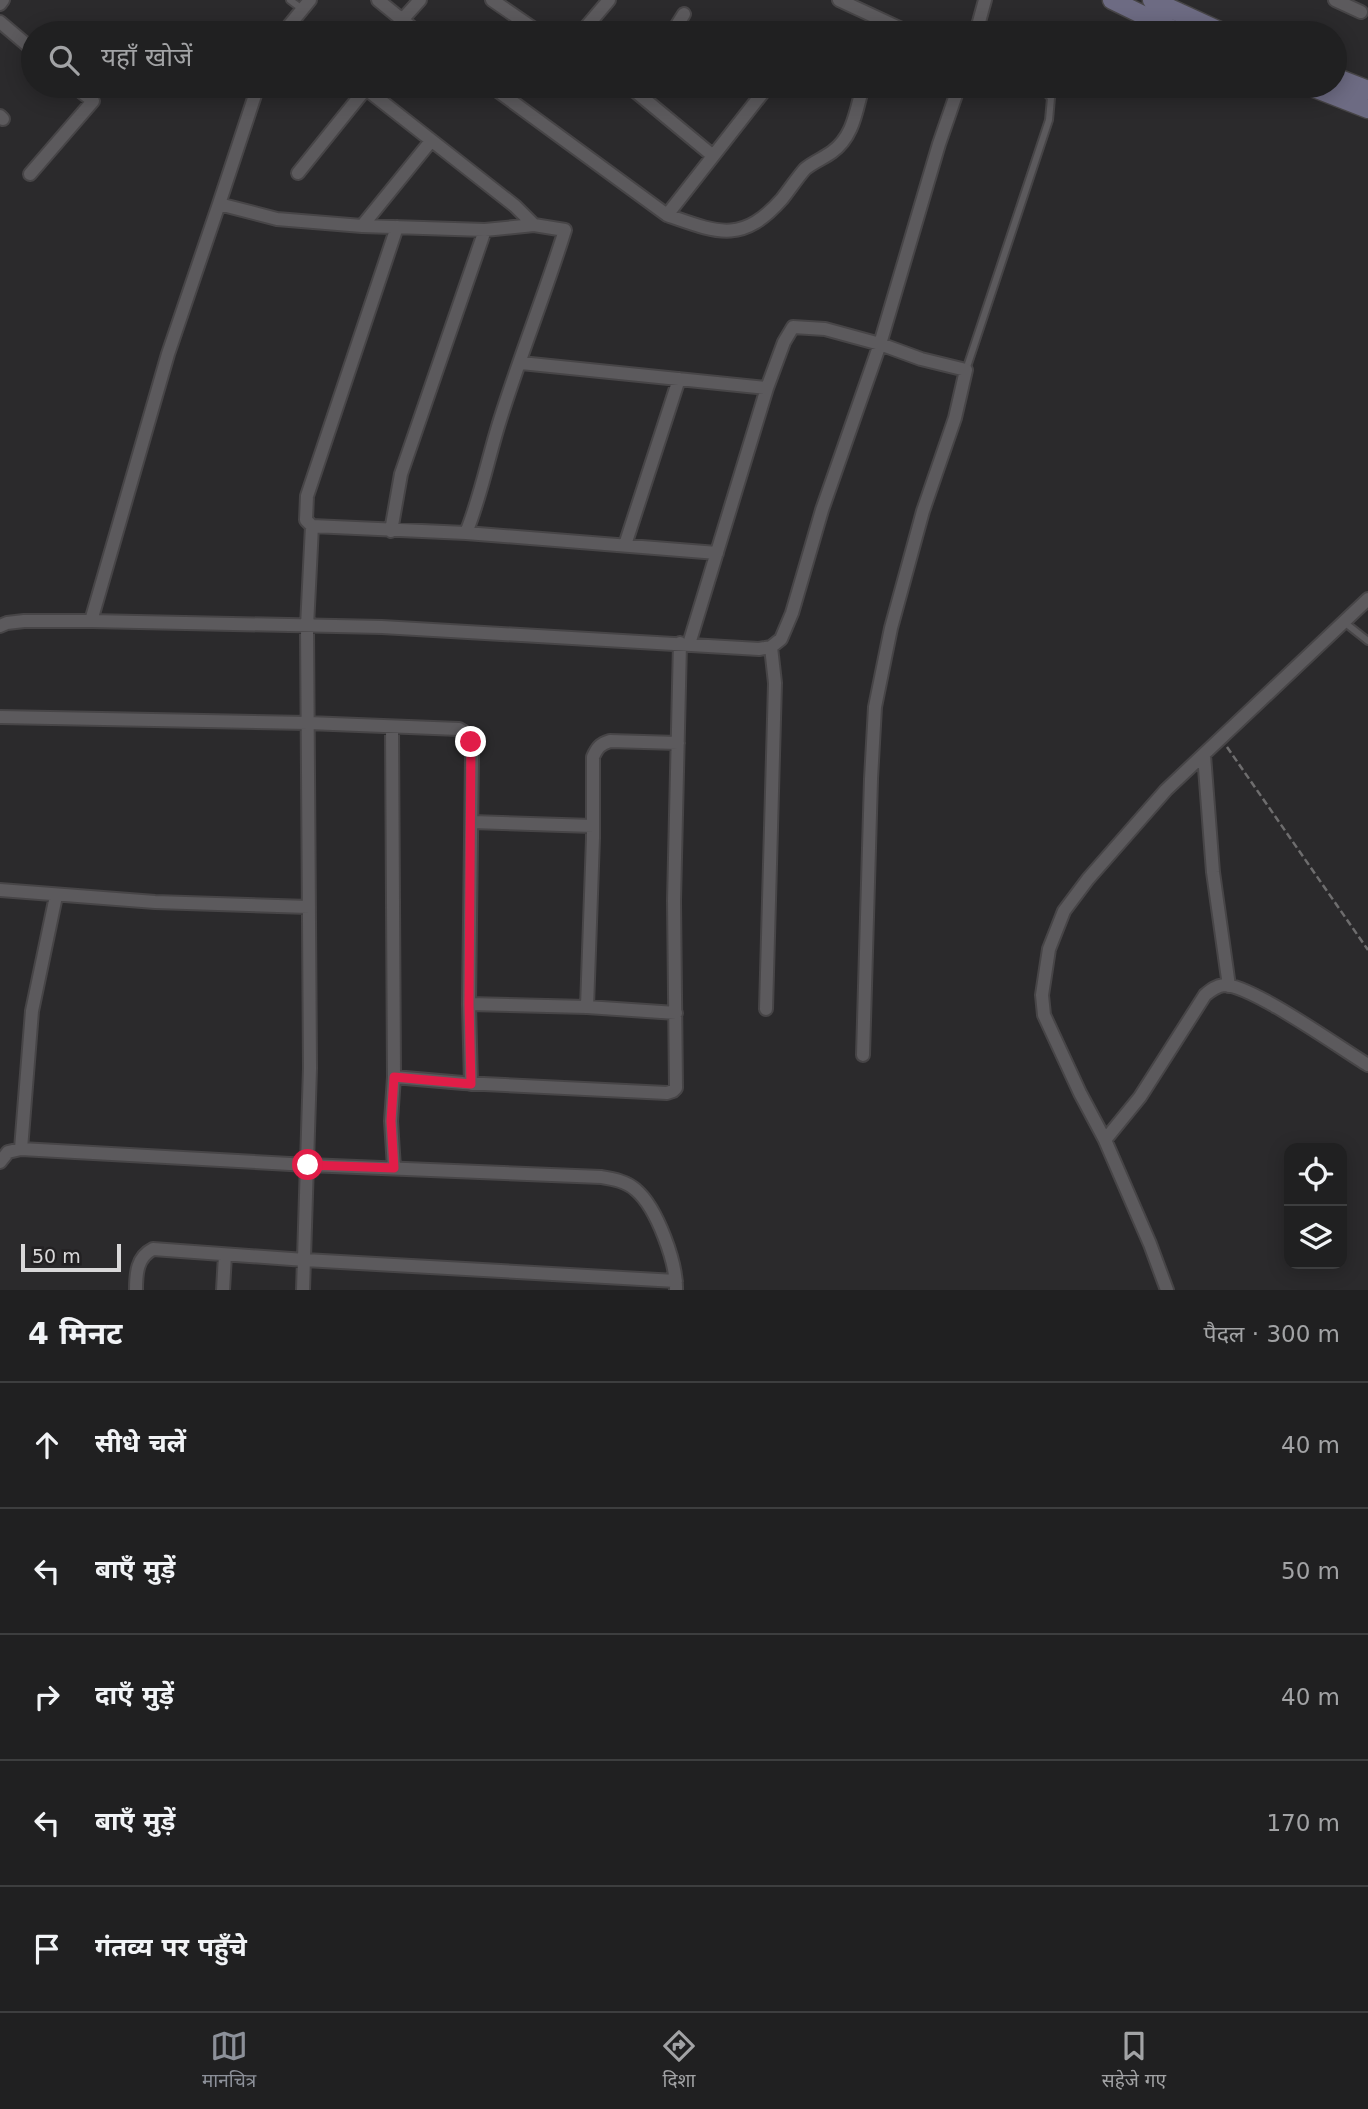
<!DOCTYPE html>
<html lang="hi">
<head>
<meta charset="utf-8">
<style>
	body { margin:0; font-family:"DejaVu Sans","Noto Sans Devanagari",sans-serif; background:#2d2d2e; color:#f1f3f6 }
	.controls { position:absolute; right:21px; bottom:21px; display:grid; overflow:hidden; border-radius:14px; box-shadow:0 4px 18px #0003 }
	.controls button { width:63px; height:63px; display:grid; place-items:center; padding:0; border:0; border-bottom:2px solid #3d3e3f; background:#202021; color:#f1f3f6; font:35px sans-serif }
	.scale { position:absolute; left:21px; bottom:18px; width:100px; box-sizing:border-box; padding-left:7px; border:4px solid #d9d8d9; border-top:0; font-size:19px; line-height:24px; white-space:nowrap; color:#d9d8d9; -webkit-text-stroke:5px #222022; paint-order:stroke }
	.stop { position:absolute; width:21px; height:21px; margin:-16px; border:5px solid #e11d48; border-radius:50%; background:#fff }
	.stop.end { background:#e11d48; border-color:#fff; box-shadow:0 2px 7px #0008 }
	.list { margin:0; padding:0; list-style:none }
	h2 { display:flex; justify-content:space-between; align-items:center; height:91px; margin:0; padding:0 28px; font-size:30px }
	h2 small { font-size:23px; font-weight:400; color:#a2a3a5 }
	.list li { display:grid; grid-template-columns:46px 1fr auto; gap:21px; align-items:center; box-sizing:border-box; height:126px; padding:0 28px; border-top:2px solid #3d3e3f }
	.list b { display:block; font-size:26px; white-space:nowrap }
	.list em { font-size:23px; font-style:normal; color:#a2a3a5 }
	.icon { flex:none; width:38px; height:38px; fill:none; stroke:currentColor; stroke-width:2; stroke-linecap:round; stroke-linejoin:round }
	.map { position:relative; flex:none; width:1368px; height:1290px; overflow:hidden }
	.search { position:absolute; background:#202021; box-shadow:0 4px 18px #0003; left:21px; right:21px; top:21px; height:77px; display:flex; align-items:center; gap:18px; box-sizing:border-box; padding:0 24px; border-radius:38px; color:#a2a3a5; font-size:26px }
	.sheet { height:721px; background:#202021 }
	nav { display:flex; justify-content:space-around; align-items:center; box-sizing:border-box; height:98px; border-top:2px solid #3d3e3f; background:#202021; font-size:19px; color:#a2a3a5 }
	nav a { display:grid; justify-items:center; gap:4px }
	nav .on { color:#8c9099 }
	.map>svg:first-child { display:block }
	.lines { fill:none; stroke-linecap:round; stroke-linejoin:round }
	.lane-casing { stroke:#474547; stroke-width:10 }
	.street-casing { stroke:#474547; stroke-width:16 }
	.secondary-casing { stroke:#474547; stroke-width:21 }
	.path { stroke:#6e6d6e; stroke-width:2.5; stroke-dasharray:7 3.5; stroke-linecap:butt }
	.lane { stroke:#5c5a5d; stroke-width:6 }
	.street { stroke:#5c5a5d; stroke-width:12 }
	.secondary { stroke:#6d6b83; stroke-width:18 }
	.route { stroke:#e11d48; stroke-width:9 }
</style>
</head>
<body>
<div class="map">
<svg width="1368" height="1290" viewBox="0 0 1368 1290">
	<rect width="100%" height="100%" fill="#2b2a2c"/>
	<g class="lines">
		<defs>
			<path id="lane" d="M290,0l12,9
				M966,370l83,-250 2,-22 -11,-12
				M1344,622l24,19"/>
			<path id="street" d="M378,0l33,27 -5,6
				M492,0l48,33
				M839,0l71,33
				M1335,0l26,12
				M0,4l3,-4
				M402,20l18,-20
				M0,22l33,28
				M283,33l27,-33
				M581,33l28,-33
				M672,33l12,-19
				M976,33l9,-33
				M258,86l-39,118 58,15 85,7 123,4 49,-5 31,5c-20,64 -45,126 -65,190 -12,38 -19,76 -34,113
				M491,86l176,129 101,-129
				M625,86l11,6 76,63
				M366,89l149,117 19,19
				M0,116l3,3
				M298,173l70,-87
				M30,174l63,-73 -19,-15
				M667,215c51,18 75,29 115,-16 8,-10 15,-21 23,-30 8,-7 19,-11 27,-17 22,-16 24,-42 31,-66
				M362,226l69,-85
				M397,227l-90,269 -1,24 6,6 154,7 251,20
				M521,363l246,25
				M391,531l10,-57 84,-244
				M625,545l54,-166
				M91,621l77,-267 51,-150
				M0,626l7,-3 17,-2h67l291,6 377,22 12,-2 10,-8 11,-26 30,-103 58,-166 41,15 45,11 -11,48 -32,93 -32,117 -16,79 -4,72 -8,276
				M689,644l78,-256 17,-46 9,-15 32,2 55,15 59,-200 20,-58
				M0,717l308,6 151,6c12,6 12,14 13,27l-3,248 2,80
				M392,727l2,350 -3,44 3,47
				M1204,755l9,117 16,114
				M472,822l121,4
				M0,890l155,12 154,5
				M469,1004l118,3 89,6
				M587,1007l6,-169v-81c4,-9 7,-13 17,-16l68,2
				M766,1009l9,-326 -4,-36
				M394,1077l69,6 204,10 6,-2 3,-3 -2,-187 6,-258
				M1105,1140l35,-43 65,-102c6,-5 11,-9 19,-10 28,0 116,63 144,80
				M21,1149l11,-138 24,-115
				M0,1162l8,-10 13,-3 287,16 293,12c12,2 25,4 35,13 21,18 41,73 40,100
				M136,1290c0,-17 1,-33 17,-41l152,11 371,21
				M223,1290l2,-35h6
				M303,1290l7,-222 -3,-442 5,-100
				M1167,1290l-17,-46 -45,-104 -25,-47 -36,-78 -2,-20 7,-46 15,-38 24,-32 78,-89 202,-191"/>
			<path id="secondary" d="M1112,0l68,33
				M1152,0l72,33
				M1335,77l33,13
				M1309,86l59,23"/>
		</defs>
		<!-- lane casing -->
		<use href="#lane" class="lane-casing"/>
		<!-- street casing -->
		<use href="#street" class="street-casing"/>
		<!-- secondary casing -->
		<use href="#secondary" class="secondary-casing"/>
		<!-- path -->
		<path class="path" d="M1227,747l141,203"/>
		<!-- lane -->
		<use href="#lane" class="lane"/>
		<!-- street -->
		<use href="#street" class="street"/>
		<!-- secondary -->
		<use href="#secondary" class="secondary"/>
	</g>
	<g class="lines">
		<!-- route -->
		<path class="route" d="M308,1165l86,3 -3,-47 3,-44 77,7 -2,-80 2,-262"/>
	</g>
</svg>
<div class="controls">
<button><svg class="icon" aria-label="locate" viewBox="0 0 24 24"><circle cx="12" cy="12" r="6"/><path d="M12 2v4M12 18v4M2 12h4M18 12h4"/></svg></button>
<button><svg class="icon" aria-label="layers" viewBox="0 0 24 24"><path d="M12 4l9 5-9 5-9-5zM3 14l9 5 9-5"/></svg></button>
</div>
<div class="scale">50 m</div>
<div class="stop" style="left:308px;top:1165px"></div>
<div class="stop end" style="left:471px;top:742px"></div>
<div class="search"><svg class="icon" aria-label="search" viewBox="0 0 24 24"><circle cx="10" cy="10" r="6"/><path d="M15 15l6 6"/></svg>यहाँ खोजें</div>
</div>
<section class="sheet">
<h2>4 मिनट<small>पैदल · 300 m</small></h2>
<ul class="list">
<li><svg class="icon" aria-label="ahead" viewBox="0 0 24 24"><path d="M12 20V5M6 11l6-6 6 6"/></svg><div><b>सीधे चलें</b></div><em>40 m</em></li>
<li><svg class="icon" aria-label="left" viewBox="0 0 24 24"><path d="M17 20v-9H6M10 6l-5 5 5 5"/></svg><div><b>बाएँ मुड़ें</b></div><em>50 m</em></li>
<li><svg class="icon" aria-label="right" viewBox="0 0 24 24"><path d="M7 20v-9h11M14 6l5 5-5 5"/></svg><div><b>दाएँ मुड़ें</b></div><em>40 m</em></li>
<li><svg class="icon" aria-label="left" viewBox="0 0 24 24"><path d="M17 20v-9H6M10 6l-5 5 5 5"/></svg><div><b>बाएँ मुड़ें</b></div><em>170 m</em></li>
<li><svg class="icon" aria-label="arrive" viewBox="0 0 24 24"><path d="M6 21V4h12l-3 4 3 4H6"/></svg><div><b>गंतव्य पर पहुँचे</b></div></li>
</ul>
</section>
<nav>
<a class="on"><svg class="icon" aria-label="map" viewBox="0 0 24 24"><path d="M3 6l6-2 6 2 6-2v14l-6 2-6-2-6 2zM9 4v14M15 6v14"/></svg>मानचित्र</a>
<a><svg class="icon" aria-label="directions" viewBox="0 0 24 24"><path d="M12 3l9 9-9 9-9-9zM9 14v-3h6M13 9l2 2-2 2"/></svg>दिशा</a>
<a><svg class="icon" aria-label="saved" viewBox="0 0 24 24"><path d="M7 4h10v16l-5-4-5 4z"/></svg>सहेजे गए</a>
</nav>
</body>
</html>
